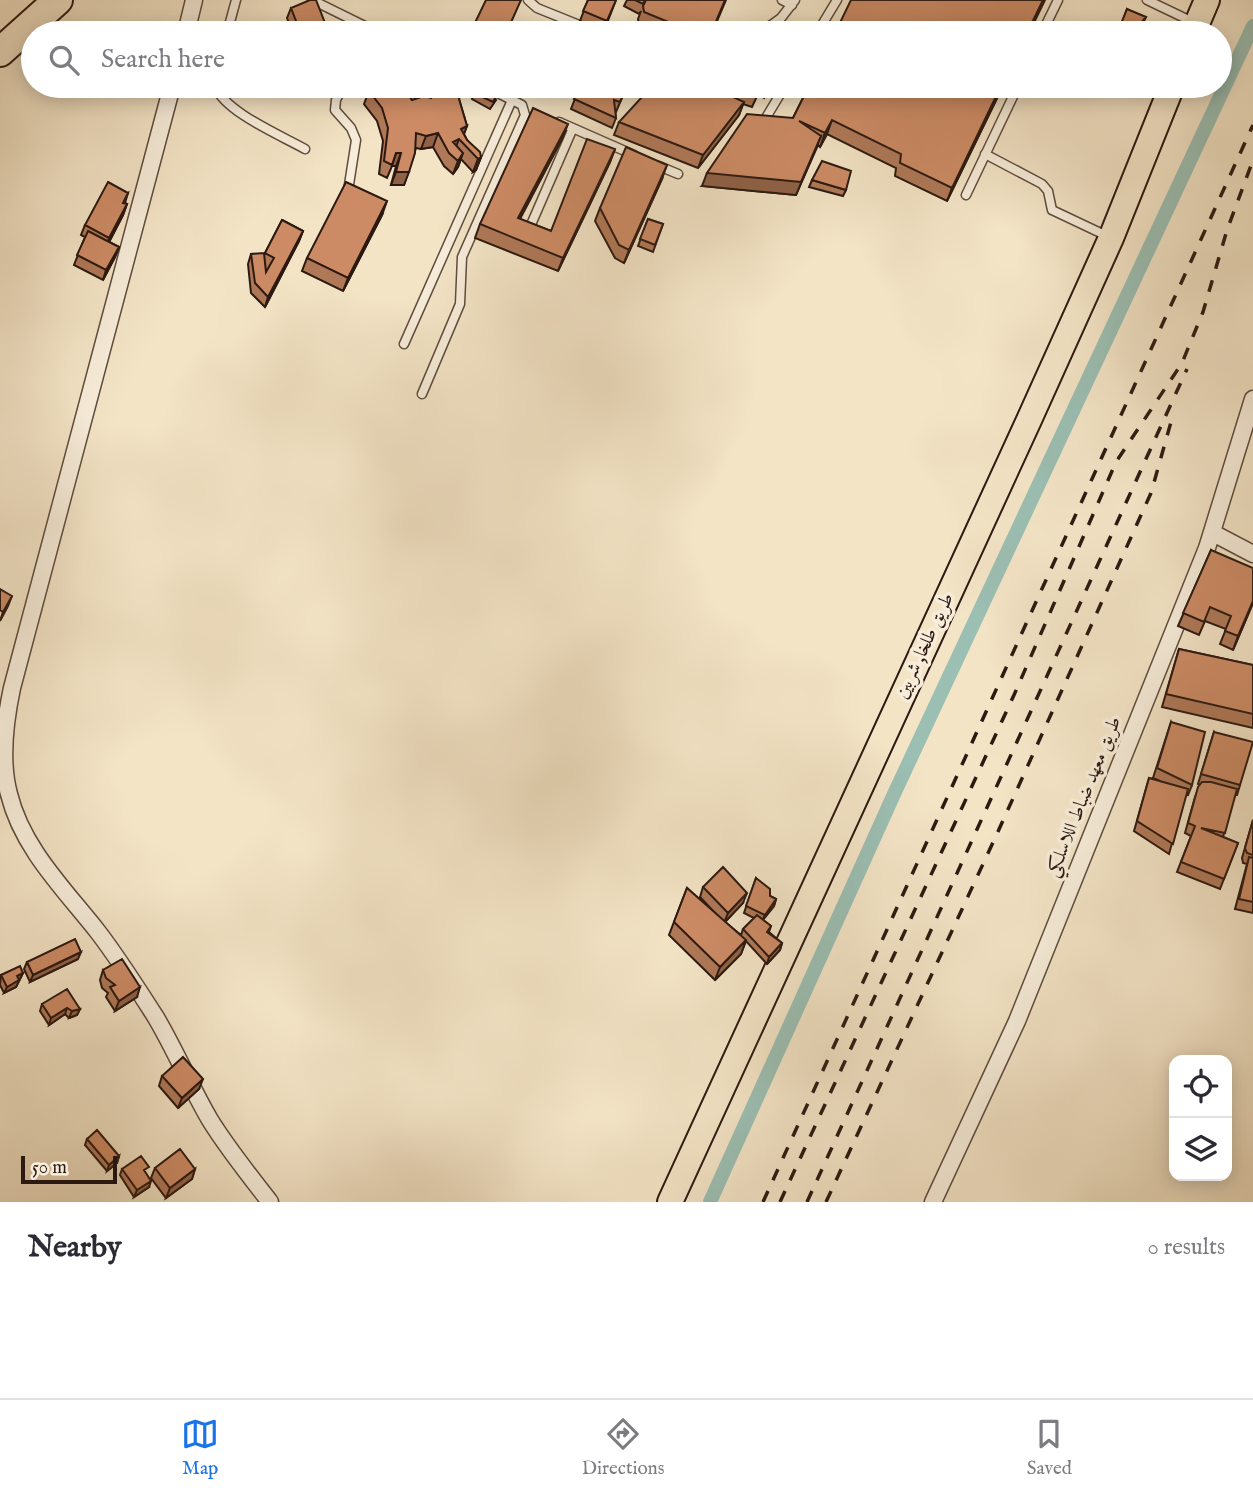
<!DOCTYPE html>
<html lang="en">
<head>
<meta charset="utf-8">
<style>
	body { margin:0; font-family:"IM FELL English",Amiri,serif; background:#f7f7f7; color:#2b2b33 }
	.controls { position:absolute; right:21px; bottom:21px; display:grid; overflow:hidden; border-radius:14px; box-shadow:0 4px 18px #0003 }
	.controls button { width:63px; height:63px; display:grid; place-items:center; padding:0; border:0; border-bottom:2px solid #e1e1e2; background:#fff; color:#2b2b33; font:35px sans-serif }
	.scale { position:absolute; left:21px; bottom:18px; width:96px; box-sizing:border-box; padding-left:7px; border:4px solid #2c1911; border-top:0; font-size:19px; line-height:24px; white-space:nowrap; color:#2c1911; -webkit-text-stroke:5px #f7edda; paint-order:stroke }
	.list { margin:0; padding:0; list-style:none }
	h2 { display:flex; justify-content:space-between; align-items:center; height:91px; margin:0; padding:0 28px; font-size:30px }
	h2 small { font-size:23px; font-weight:400; color:#7c7c81 }
	.icon { flex:none; width:38px; height:38px; fill:none; stroke:currentColor; stroke-width:2; stroke-linecap:round; stroke-linejoin:round }
	.map { position:relative; flex:none; width:1253px; height:1202px; overflow:hidden }
	.search { position:absolute; background:#fff; box-shadow:0 4px 18px #0003; left:21px; right:21px; top:21px; height:77px; display:flex; align-items:center; gap:18px; box-sizing:border-box; padding:0 24px; border-radius:38px; color:#7c7c81; font-size:26px }
	.sheet { height:196px; background:#fff }
	nav { display:flex; justify-content:space-around; align-items:center; box-sizing:border-box; height:98px; border-top:2px solid #e1e1e2; background:#fff; font-size:19px; color:#7c7c81 }
	nav a { display:grid; justify-items:center; gap:4px }
	nav .on { color:#1a73e8 }
	.map>svg:first-child { display:block }
	.lines { fill:none; stroke-linecap:round; stroke-linejoin:round }
	.canal { stroke:#9bbfb3; stroke-width:14 }
	.lane-casing { stroke:#5e4c3e; stroke-width:11 }
	.street-casing { stroke:#5e4c3e; stroke-width:19 }
	.primary-casing { stroke:#2c1911; stroke-width:28 }
	.highway-casing { stroke:#2c1911; stroke-width:32 }
	.lane { stroke:#f7edda; stroke-width:8 }
	.street { stroke:#f7edda; stroke-width:16 }
	.primary { stroke:#f3e4c6; stroke-width:24 }
	.highway { stroke:#f3e4c6; stroke-width:28 }
	.rail { stroke:#2c1911; stroke-width:3.5; stroke-dasharray:12 12; stroke-linecap:butt }
	.wall { fill:#af7857; stroke:#2c1911; stroke-width:2 }
	.shaded-wall { fill:#8f6147; stroke:#2c1911; stroke-width:2 }
	.building { fill:#cc8b65; stroke:#2c1911; stroke-width:2 }
	.labels { text-anchor:middle; dominant-baseline:central; stroke-width:7; stroke-linejoin:round; paint-order:stroke }
	.street-label { font-size:19px; fill:#2c1911; stroke:#f7edda }
</style>
</head>
<body>
<div class="map">
<svg width="1253" height="1202" viewBox="0 0 1253 1202">
	<rect width="100%" height="100%" fill="#f3e4c6"/>
	<filter id="stains"><feTurbulence type="fractalNoise" baseFrequency=".00286" numOctaves="4"/><feColorMatrix values="0 0 0 0 .2 0 0 0 0 .09 0 0 0 0 .02 0 0 0 .5 -.17"/></filter>
	<radialGradient id="worn" r=".72"><stop offset=".6" stop-color="#630" stop-opacity="0"/><stop offset="1" stop-color="#630" stop-opacity=".3"/></radialGradient>
	<g class="lines">
		<!-- canal -->
		<path class="canal" d="M710,1202l184,-408 359,-768"/>
		<defs>
			<path id="lane" d="M312,0l67,33
				M528,0l9,8 62,25
				M782,0l10,5
				M1147,0l48,23
				M227,33l9,-33
				M760,33l21,-15 14,-18
				M817,33l20,-33
				M1042,33l16,-33
				M215,86c10,26 65,49 90,63
				M343,86l-7,14 -1,10 16,18 5,12 -8,51
				M767,116l18,-30
				M559,122l75,33
				M985,154l57,30 6,7 4,19 55,26
				M659,166l19,8
				M966,195l52,-109
				M530,227l43,-99
				M404,344l108,-244
				M422,394l38,-90 2,-47 63,-142 -3,-10 -38,-19"/>
			<path id="street" d="M186,33l8,-33
				M172,86l-160,602c-7,33 -12,73 -3,106 13,54 56,96 89,138 20,26 39,56 57,84 20,33 35,70 55,104 18,29 39,55 60,82
				M1213,533l40,21
				M933,1202l84,-181 190,-473 46,-149"/>
			<path id="primary" d="M1193,33l14,-33
				M670,1202l359,-782 82,-182 61,-152"/>
			<path id="highway" d="M0,52l58,-52"/>
		</defs>
		<!-- lane casing -->
		<use href="#lane" class="lane-casing"/>
		<!-- street casing -->
		<use href="#street" class="street-casing"/>
		<!-- primary casing -->
		<use href="#primary" class="primary-casing"/>
		<!-- highway casing -->
		<use href="#highway" class="highway-casing"/>
		<!-- lane -->
		<use href="#lane" class="lane"/>
		<!-- street -->
		<use href="#street" class="street"/>
		<!-- primary -->
		<use href="#primary" class="primary"/>
		<!-- highway -->
		<use href="#highway" class="highway"/>
		<!-- rail -->
		<path class="rail" d="M763,1202l490,-1077
			M780,1202l234,-507 102,-233 66,-99 21,-51 24,-82 26,-70
			M807,1202l380,-833
			M826,1202l170,-366 155,-343 20,-71"/>
	</g>
	<!-- wall -->
	<path class="wall" d="M588,0h28l-12,31 -24,-10z
		M627,0h99l-14,33h-53l-20,-8 -1,-6 3,-8 -2,3 -15,-8z
		M291,8l35,25h-33l-6,-15z
		M1127,9l16,14 -7,10h-10l-7,-2z
		M293,86h24l-3,8z
		M373,86h29l10,14 15,-3 2,-11h33l-3,13 8,27 -3,8 3,6 14,17 -5,13 -3,2 -12,-13 -3,8 -5,7 -9,-8 -11,-19 -12,2 -5,-1 -12,37h-13l5,-19h-4l-5,12 -8,-4 4,-33 -6,-20 -13,-17 5,-13z
		M580,86h66l-3,6 -16,-6 -11,26 -1,-1 1,7 -4,10 -41,-19z
		M740,86h29l-5,12 -6,-4 -6,13 -9,-3 -4,11 -41,53 -84,-33 5,-13 118,-24 4,-9 -2,-1z
		M809,86h194l-56,115 -52,-25 1,-8 -69,-34 -7,13 -2,-2 -22,50 -94,-9 91,-68z
		M474,93l22,7 -6,9 -18,-10z
		M563,137l-43,82 31,12 64,-82 -5,13 -52,109 -83,-33 5,-14z
		M662,179l-38,84 -9,-5 -20,-37 5,-13z
		M812,180l34,10 -3,6 -34,-9z
		M128,193l-3,10 2,1 -4,11 -14,27 10,5 -4,10 -12,23 -29,-15 11,-28 -4,-2 4,-10z
		M382,215l-39,76 -41,-20 5,-13z
		M648,219l15,5 -10,28 -15,-6z
		M282,220l21,11 -4,10 -34,66 -14,-14 -3,-29 3,-10 13,1z
		M1211,550l42,53 -20,47 -13,-6 6,-15 -21,-8 -6,14 -21,-9z
		M1179,649l74,16v63l-91,-21z
		M1171,722l21,63 -4,10 -2,-1 -17,60 -35,-23 15,-53 11,3 -7,-3z
		M1214,732l26,53 -3,10h-2l-12,42 15,6 -18,46 -43,-17 14,-36 -6,-3 10,-36 5,-12 -2,-1z
		M1253,820v93l-18,-4 12,-45 -4,-1 -1,-5z
		M756,878l14,18 6,3 -2,7 -11,14 8,6 -2,6 13,11 -2,7 -13,14 -21,-23 -5,13 -26,26 -46,-45 18,-47 29,26 -16,-17 3,-10 40,16 -18,19 16,13 2,-6 11,-11 -10,-5z
		M78,959l-48,23 -6,-13 3,-7z
		M103,970l34,27 -22,14 -9,-14 2,-4 -6,-5 -2,-8z
		M23,973l-7,14 -12,6 -4,-8 1,-10z
		M42,1004l38,5 -3,6 -8,3 -4,-4 -16,11 -9,-14z
		M162,1076l37,13 -21,19 -19,-22z
		M87,1139l32,17 -2,7 -10,8 -22,-26z
		M155,1168l40,1 -3,10 -26,19 -15,-20z
		M122,1169l27,18 -15,10 -14,-22z"/>
	<!-- shaded-wall -->
	<path class="shaded-wall" d="M725,0l-13,33h-17z
		M1043,0h2l-16,33h-2z
		M1146,17l-3,6 -7,10h-2l2,-4z
		M1001,86h2l-56,115 5,-13z
		M744,102l-5,13 -41,53 5,-13z
		M832,120l-5,14 -7,13 5,-14z
		M568,124l-5,13 -50,94 5,-13z
		M467,126l-5,13h-3l-5,13 -1,-10 8,-13z
		M438,133l-5,14 -12,2 5,-13z
		M821,136l-25,59 -94,-9 5,-13z
		M615,149l-5,13 -52,109 5,-13z
		M396,153h5l-5,13h-4z
		M463,153l-5,14 -5,7 5,-13z
		M481,157l-5,13 -3,2 5,-13z
		M667,165l-5,14 -38,84 5,-13z
		M396,172h13l-5,13h-13z
		M387,201l-5,14 -39,76 5,-13z
		M127,204l-4,11 -17,33 3,-10z
		M303,231l-4,10 -34,66 3,-10z
		M119,247l-4,10 -12,23 3,-10z
		M12,596l-4,10 -8,15 3,-9z
		M1253,601v2l-20,47 5,-14z
		M747,893l-4,10 -19,20 4,-10z
		M776,899l-2,7 -12,15 3,-6z
		M746,940l-5,14 -26,26 5,-13z
		M782,943l-2,7 -13,14 2,-7z
		M81,952l-3,7 -48,23 3,-7z
		M23,973l-7,14 -12,6 3,-6 10,-11z
		M140,987l-3,10 -22,14 4,-10z
		M67,1008l-2,6 -16,11 2,-7z
		M80,1009l-3,6 -8,3 3,-7z
		M203,1079l-4,10 -21,19 4,-10z
		M119,1156l-2,7 -10,8 2,-6z
		M195,1169l-3,10 -26,19 4,-10z
		M151,1181l-2,6 -15,10 3,-7z"/>
	<!-- building -->
	<path class="building" d="M310,0h6l11,28 -1,5h-27l-1,-7 -7,-18z
		M486,0h35l-13,29 9,4h-47z
		M588,0h28l-9,21 -24,-10z
		M635,0h10l-2,4z
		M646,0h79l-10,24 -20,9 -51,-21 -1,-6z
		M851,0h192l-16,33h-192z
		M1127,9l19,8 -10,12 -15,-5z
		M773,22l20,10 -1,1h-25z
		M1095,26l8,7h-15z
		M373,86h7l6,5 2,-1 -3,-4h17l10,14 12,-4 7,2 1,-12h30l-3,13 8,27 -6,3 6,11 13,12 1,5 -3,2 -19,-20 -6,3 10,11 -5,8 -9,-8 -11,-20 -12,3 -10,-3 -1,20 -6,19h-13l5,-19h-5l-4,12 -8,-4 4,-33 -6,-20 -13,-17z
		M478,86h8l12,7 -5,9 -19,-9z
		M580,86h47l-7,16 -6,-2 2,18 -42,-19z
		M652,86h58l34,16 -41,53 -84,-33z
		M743,86h18l-5,11 -17,-6z
		M809,86h192l-49,102 -52,-25 1,-9 -69,-34 -7,13 -26,-12 22,15 -20,46 -94,-9 40,-59 46,4z
		M533,108l35,16 -50,94 33,13 36,-92 28,10 -52,109 -83,-34z
		M626,147l41,18 -38,85 -10,-5 -19,-37z
		M822,161l29,10 -5,19 -34,-10z
		M108,182l20,11 -5,10 4,1 -18,34 -24,-13z
		M346,182l41,19 -39,77 -41,-20z
		M648,219l15,5 -8,21 -15,-6z
		M282,220l21,11 -35,66 -13,-14 -4,-29 13,-1 2,19 8,-14 -9,-5z
		M88,231l31,16 -13,23 -29,-15z
		M1211,550l42,18v33l-15,35 -13,-5 6,-15 -21,-9 -6,15 -21,-9z
		M0,589l12,7 -9,16 -3,-2z
		M1179,649l74,16v49l-87,-20z
		M1171,722l34,10 -13,53 -35,-17z
		M1214,732l39,10 -13,43 -39,-11z
		M1149,778l39,11 -15,55 -36,-23z
		M1202,782h9l26,7 -12,44 -24,-5 37,15 -14,36 -43,-17 14,-36 -7,-3 10,-36z
		M1253,820v35l-6,-2 -2,-5z
		M1249,857l4,1v44l-14,-3z
		M723,867l24,26 -19,20 -25,-26z
		M756,878l14,11v7l6,3 -11,16 -19,-9z
		M687,888l59,52 -26,27 -46,-45z
		M757,915l14,11 -4,6 15,11 -13,14 -26,-28z
		M75,939l6,13 -48,23 -6,-13z
		M122,959l18,28 -21,14 -9,-14 5,-2 -9,-7 -3,-8z
		M20,966l3,7 -6,3 2,4 -12,7 -6,-12z
		M67,989l13,20 -8,2 -5,-3 -16,10 -9,-14z
		M183,1057l20,22 -21,19 -20,-22z
		M97,1130l22,26 -10,9 -22,-26z
		M180,1149l15,20 -25,19 -15,-20z
		M141,1156l8,11 -5,3 7,11 -14,9 -15,-21z"/>
	<g class="labels">
		<!-- street labels -->
		<g class="street-label">
			<text transform="translate(925 646) rotate(-65)">طريق طلخا, شربين</text>
			<text transform="translate(1084 797) rotate(-68)">طريق معهد ضباط اللاسلكي</text>
		</g>
	</g>
	<rect width="100%" height="100%" filter="url(#stains)"/>
	<rect width="100%" height="100%" fill="url(#worn)"/>
</svg>
<div class="controls">
<button><svg class="icon" aria-label="locate" viewBox="0 0 24 24"><circle cx="12" cy="12" r="6"/><path d="M12 2v4M12 18v4M2 12h4M18 12h4"/></svg></button>
<button><svg class="icon" aria-label="layers" viewBox="0 0 24 24"><path d="M12 4l9 5-9 5-9-5zM3 14l9 5 9-5"/></svg></button>
</div>
<div class="scale">50 m</div>
<div class="search"><svg class="icon" aria-label="search" viewBox="0 0 24 24"><circle cx="10" cy="10" r="6"/><path d="M15 15l6 6"/></svg>Search here</div>
</div>
<section class="sheet">
<h2>Nearby<small>0 results</small></h2>
<ul class="list">
</ul>
</section>
<nav>
<a class="on"><svg class="icon" aria-label="map" viewBox="0 0 24 24"><path d="M3 6l6-2 6 2 6-2v14l-6 2-6-2-6 2zM9 4v14M15 6v14"/></svg>Map</a>
<a><svg class="icon" aria-label="directions" viewBox="0 0 24 24"><path d="M12 3l9 9-9 9-9-9zM9 14v-3h6M13 9l2 2-2 2"/></svg>Directions</a>
<a><svg class="icon" aria-label="saved" viewBox="0 0 24 24"><path d="M7 4h10v16l-5-4-5 4z"/></svg>Saved</a>
</nav>
</body>
</html>
